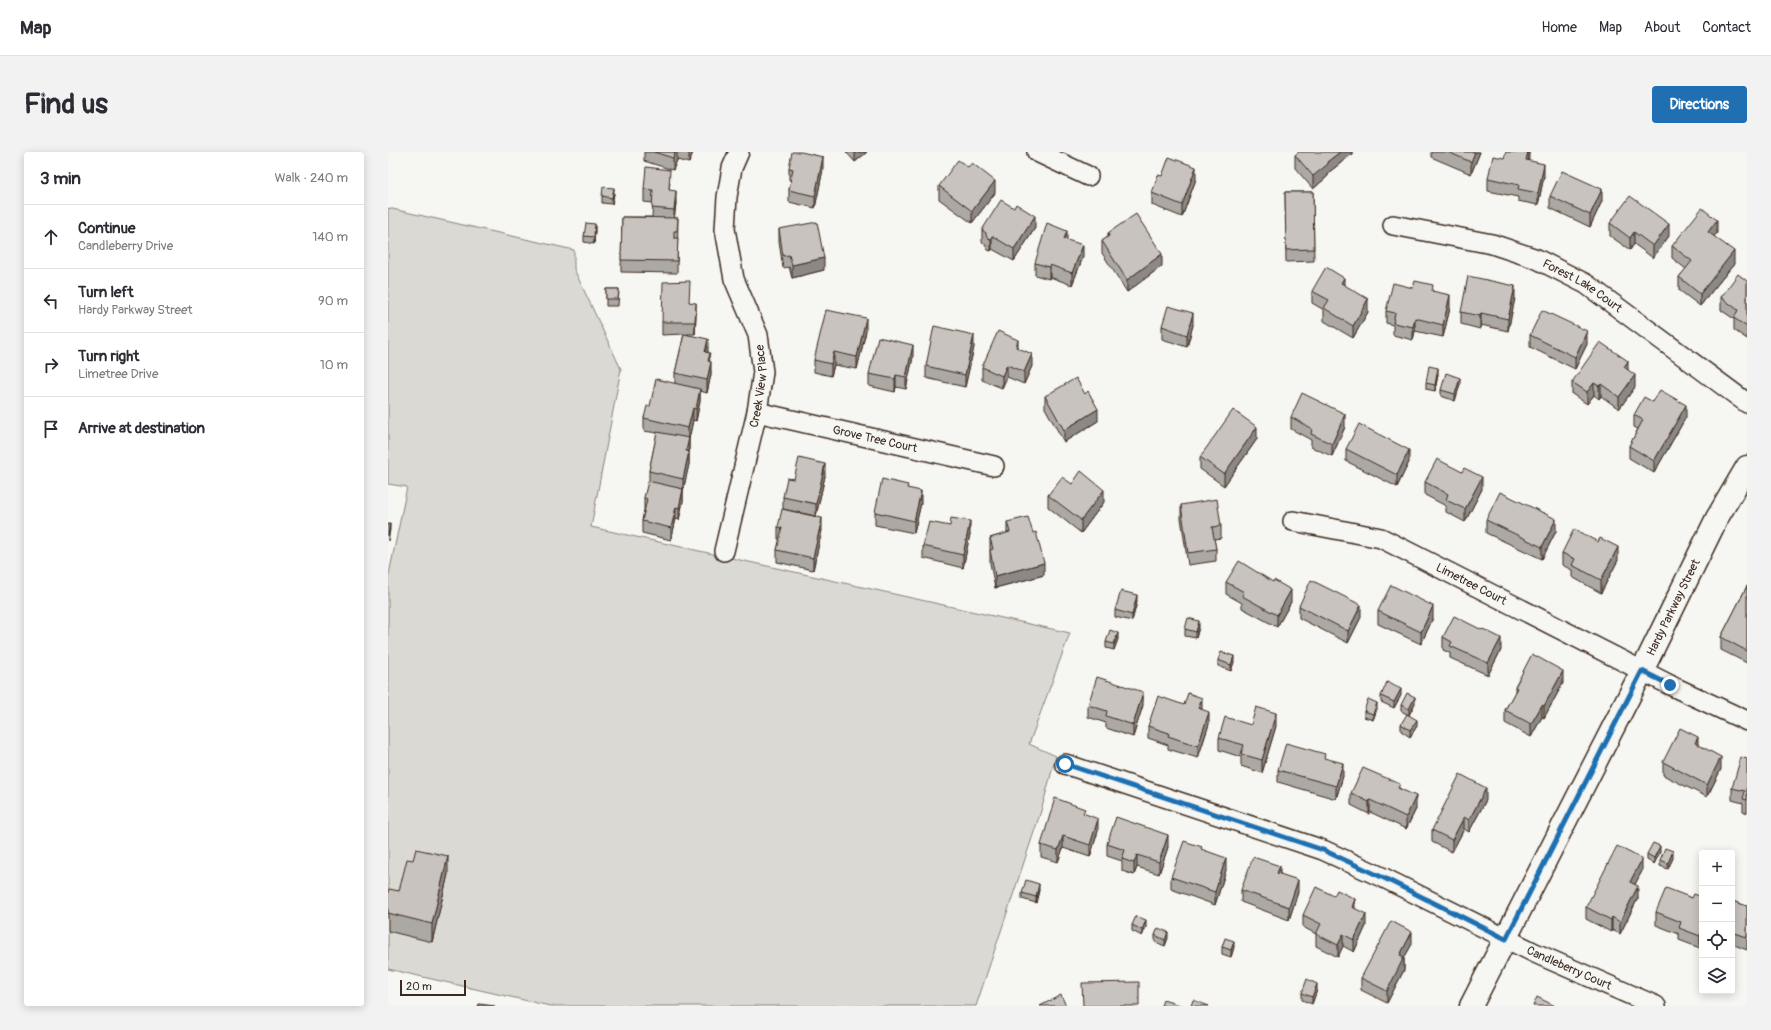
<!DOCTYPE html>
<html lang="en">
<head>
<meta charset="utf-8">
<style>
	body { margin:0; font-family:Pangolin,sans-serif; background:#f2f2f3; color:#2b2b33 }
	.controls { position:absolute; right:12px; bottom:12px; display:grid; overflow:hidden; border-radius:4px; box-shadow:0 2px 10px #0003 }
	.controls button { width:36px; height:36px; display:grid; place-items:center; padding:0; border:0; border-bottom:1px solid #e1e1e2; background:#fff; color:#2b2b33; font:20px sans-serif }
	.scale { position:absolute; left:12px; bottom:10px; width:66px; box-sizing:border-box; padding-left:4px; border:2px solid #3b2a1e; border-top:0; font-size:11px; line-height:14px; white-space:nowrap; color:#3b2a1e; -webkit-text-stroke:3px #f6f6f2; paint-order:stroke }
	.stop { position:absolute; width:12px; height:12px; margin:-9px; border:3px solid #1f6fb2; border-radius:50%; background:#fff }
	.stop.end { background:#1f6fb2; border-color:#fff; box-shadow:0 1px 4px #0008 }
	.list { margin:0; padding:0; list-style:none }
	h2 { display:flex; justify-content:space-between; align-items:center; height:52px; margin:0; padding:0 16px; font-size:17px }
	h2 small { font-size:13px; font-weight:400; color:#7c7c81 }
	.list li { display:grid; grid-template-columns:26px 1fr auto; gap:12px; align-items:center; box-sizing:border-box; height:64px; padding:0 16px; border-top:1px solid #e1e1e2 }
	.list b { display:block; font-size:15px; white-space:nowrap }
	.list p { margin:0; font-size:13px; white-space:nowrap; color:#7c7c81 }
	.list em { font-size:13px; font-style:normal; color:#7c7c81 }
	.icon { flex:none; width:22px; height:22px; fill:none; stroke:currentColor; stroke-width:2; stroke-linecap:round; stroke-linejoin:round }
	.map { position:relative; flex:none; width:1359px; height:854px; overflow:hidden; border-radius:4px }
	header { display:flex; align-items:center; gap:24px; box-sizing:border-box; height:56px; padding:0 20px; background:#fff; border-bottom:1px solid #e1e1e2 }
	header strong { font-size:19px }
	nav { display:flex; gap:22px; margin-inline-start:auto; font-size:14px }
	.intro { display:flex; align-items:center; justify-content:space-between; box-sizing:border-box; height:96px; padding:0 24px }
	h1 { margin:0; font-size:28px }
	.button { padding:10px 18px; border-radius:4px; background:#1f6fb2; color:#fff; font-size:14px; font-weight:700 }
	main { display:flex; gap:24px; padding:0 24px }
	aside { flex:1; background:#fff; border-radius:4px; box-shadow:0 2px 10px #0003 }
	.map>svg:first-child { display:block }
	.green { fill:#dad9d3; stroke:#8a8278 }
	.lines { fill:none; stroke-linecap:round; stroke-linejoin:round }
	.street-casing { stroke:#3b2a1e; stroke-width:22 }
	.secondary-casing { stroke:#3b2a1e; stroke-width:25 }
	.street { stroke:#f6f6f2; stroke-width:19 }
	.secondary { stroke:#f6f6f2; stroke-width:22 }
	.wall { fill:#aca8a3; stroke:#3b2a1e }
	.shaded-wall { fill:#8c8885; stroke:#3b2a1e }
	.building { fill:#c8c3be; stroke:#3b2a1e }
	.route { stroke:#1f6fb2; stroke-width:5 }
	.labels { text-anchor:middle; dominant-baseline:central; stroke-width:3; stroke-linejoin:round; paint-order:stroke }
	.street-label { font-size:12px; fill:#3b2a1e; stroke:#f6f6f2 }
</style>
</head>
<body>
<header>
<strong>Map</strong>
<nav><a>Home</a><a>Map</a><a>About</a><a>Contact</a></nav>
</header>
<div class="intro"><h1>Find us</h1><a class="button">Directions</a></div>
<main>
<aside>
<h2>3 min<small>Walk · 240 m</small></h2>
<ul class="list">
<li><svg class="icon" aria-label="ahead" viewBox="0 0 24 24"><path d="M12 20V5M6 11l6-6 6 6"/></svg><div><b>Continue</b><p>Candleberry Drive</p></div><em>140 m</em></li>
<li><svg class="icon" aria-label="left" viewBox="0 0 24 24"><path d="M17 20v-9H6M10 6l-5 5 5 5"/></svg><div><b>Turn left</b><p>Hardy Parkway Street</p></div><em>90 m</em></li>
<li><svg class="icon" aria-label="right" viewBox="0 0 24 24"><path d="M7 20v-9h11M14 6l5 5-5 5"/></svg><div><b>Turn right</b><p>Limetree Drive</p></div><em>10 m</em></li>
<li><svg class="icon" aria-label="arrive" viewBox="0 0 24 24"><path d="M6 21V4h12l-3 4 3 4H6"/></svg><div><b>Arrive at destination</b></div></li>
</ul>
</aside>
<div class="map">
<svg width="1359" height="854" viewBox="0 0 1359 854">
	<rect width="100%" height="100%" fill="#f6f6f2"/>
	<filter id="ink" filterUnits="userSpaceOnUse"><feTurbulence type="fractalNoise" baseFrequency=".025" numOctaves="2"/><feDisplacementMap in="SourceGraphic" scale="8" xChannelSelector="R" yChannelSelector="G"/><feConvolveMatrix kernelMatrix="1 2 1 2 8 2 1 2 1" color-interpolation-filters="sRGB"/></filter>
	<g filter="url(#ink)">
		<!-- green -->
		<path class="green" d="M0,56l186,42v19l47,100 -30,158 479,106 -41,111 27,12 -15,55 -65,195h-426l-162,-37v-390l19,-92 -19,-3z"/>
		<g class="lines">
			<defs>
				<g id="street">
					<path d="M649,0l51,24"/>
					<path id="s1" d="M1005,73l99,19 45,15 49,25 161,119"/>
					<path id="s2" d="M369,260l237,54"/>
					<path id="s3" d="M905,369l88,17 293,149 73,34"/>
					<path id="s4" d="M336,399l33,-139 6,-40 -5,-37 -24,-56 -9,-50 2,-32 5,-29 7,-16"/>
					<path id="s5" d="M677,612l258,86 63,29 149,74 121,53"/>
				</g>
				<g id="secondary">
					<path id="s6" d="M1083,854l171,-335 75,-153 30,-51"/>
				</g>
			</defs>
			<!-- street casing -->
			<use href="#street" class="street-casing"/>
			<!-- secondary casing -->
			<use href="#secondary" class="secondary-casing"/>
			<!-- street -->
			<use href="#street" class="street"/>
			<!-- secondary -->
			<use href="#secondary" class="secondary"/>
		</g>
		<!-- wall -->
		<path class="wall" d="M256,0h49l-4,11 -12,-3 -4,10 -29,-9z
			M458,0h21l-12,10z
			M964,0v2l-24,19v3l-15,13 -18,-21v-13z
			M1043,0h49l-9,22 -40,-17z
			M1141,0l-1,9 16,15 -6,29 -20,-4v-4l-30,-6v-13l16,-20z
			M401,16l34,1 -8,39 -26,-6v-12l2,-10h-2z
			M774,24l34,3 -14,38 -30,-12v-12z
			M282,30l-1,8 7,13 -2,15h4l-1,55 -56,-1 1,-55h30l1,-14 -9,-1v-13z
			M551,34l56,7 -23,30 -33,-24z
			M897,40h28l1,69 -28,1z
			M226,42l-2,10 -10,-1v-7z
			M1162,44l52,5 -12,26 -40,-19z
			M1222,71l59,13 -16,22 -19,-14 -4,6 -20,-14z
			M647,76l-21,33 -22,-12 -1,2 -3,-1 -2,-3v-2l-4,-3v-12z
			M391,77l45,41 -32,8 -3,-11 -6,1 -4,-26z
			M207,78l-1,14 -10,-2v-6z
			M720,81l54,33 -35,26 -25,-39v-12l6,-4z
			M1329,81l-3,3 20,28 -34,42 -21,-16v-13l7,-8 -14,-11v-12z
			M679,88l16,17 -11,28 -22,-8 -1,2 -14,-4v-12z
			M1359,129v58l-13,-9v-11l-13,-9v-13z
			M956,133l24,27 -15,26 -29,-17v-11l-12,-7v-12z
			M1025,136l20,3 17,17 -7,29 -28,-6 -2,9 -20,-5v-10l-7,-2v-12z
			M218,137h13l-1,17h-12z
			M1127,146l-7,33 -27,-6 -1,4 -19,-5v-12z
			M302,150l6,13 -1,19h-8l21,17v2l2,8 1,13 -4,19 -7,-2v10l-4,20 -3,-1 -4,19v25l-6,27v10l-4,19 -3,-1 -5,21 -29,-7v-12l2,-11v-12l5,-17v-10l8,-38 -13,-2v-13l6,-12 25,-23v-10l9,-39 -22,1v-13z
			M805,173l-6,22 -25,-8v-13z
			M478,179l-9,38 -23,-4 -3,11 -17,-4v-12z
			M1142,183l57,9 -12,25 -45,-22z
			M586,195l-9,40 -39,-9v-12z
			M630,196l14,18 -8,18 -17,-7 -5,11 -20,-8v-13z
			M525,205l-7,32 -10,-2 -1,5 -26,-6v-12z
			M1240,218l7,17 -16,22 -18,-13 -2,3 -5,-4 -7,9 -15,-10v-12z
			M1050,222l-3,17 -9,-2v-6z
			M1072,232l-5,17 -14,-5v-6z
			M697,242l13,27 -34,21 -19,-34v-12z
			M1265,250l33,15 -32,56 -25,-15v-12l9,-17 -4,-2v-12z
			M903,265l54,10 -13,29 -21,-9v-7l-20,-11z
			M869,287l-33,47 -24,-17v-12z
			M958,297l63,13 -12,25 -51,-26z
			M1074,320l20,17 -17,33 -19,-10v-6l-21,-11v-13z
			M437,324l-9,40 -33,-7v-12l11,-18z
			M684,332l32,18 -23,31 -33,-26v-12z
			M520,336l13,15 -7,30 -39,-8v-13z
			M793,353l40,21v12l-7,1 2,10v12l-28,4 -7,-47z
			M1098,368l70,11 -14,28 -56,-26z
			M619,370l26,11 11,42 -49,13 -5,-25v-25l17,-5z
			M390,375l44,3 -9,40 -36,-8v-12l3,-11h-2z
			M582,382l-7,34 -40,-10v-12z
			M1174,401l56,7 -17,33 -29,-16v-7l-10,-5z
			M838,430h47l18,20 -14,25 -35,-19v-5l-16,-9z
			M1359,434v77l-26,-13v-13z
			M749,450l-5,19 -17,-4v-7z
			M911,454l62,11 -13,26 -49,-25z
			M990,459l55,7 -12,26 -43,-20z
			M811,475l-3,11 -11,-2v-7z
			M1055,485l58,13 -13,25 -38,-17v-5l-7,-3z
			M730,487l-4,11 -8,-2v-6z
			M830,508l16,2 -3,9 -13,-5z
			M1175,531l-19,35 -2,-1 -11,20 -26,-14v-13l10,-18v-5z
			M1013,543l-7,13 -13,-6v-6z
			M1027,551l-6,12 -8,-4v-6z
			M700,553h55l-10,32 -27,-9v-5l-18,-6z
			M796,553l18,4 7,15 -11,34 -30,-9v-4l-20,-7v-12z
			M989,557l-4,11 -9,-3v-6z
			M1013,572l16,2 -7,11 -9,-6z
			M863,573l25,1 -14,47 -21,-7v-9l-22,-7v-12z
			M1310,593l23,24 -14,28 -44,-22v-13z
			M937,606l18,18 -7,23 -58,-17v-12z
			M1359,607v54l-4,-2v-8l-11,-3v-12z
			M1012,636l16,21 -10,20 -36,-17 -1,2 -18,-9v-12z
			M1098,648l-17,32 -5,-3 -12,23 -20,-10v-12z
			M697,662l13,17 -8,26 -27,-9 -5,14 -17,-5v-12z
			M719,692l61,3 -9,27 -22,-7 -3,8 -12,-4v-10l-15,-5z
			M1272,700l-6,12 -7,-4v-6z
			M1285,706l-5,11 -8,-3v-6z
			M838,718l-11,35 -44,-16v-12z
			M1254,719l-7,13 3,14 -18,36 -8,-4 -1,2 -25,-13v-12z
			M892,721l18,19 -9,28 -48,-18v-12z
			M60,722l-16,68 -44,-11v-39l11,-1z
			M651,738l-3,13 -14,-4v-6z
			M1314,745v45l-2,6 -21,-8v-6l-23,-9v-13l36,-14z
			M1344,749l15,5v44l-15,-6z
			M967,756l11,18 -12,26 -11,-6 -5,11 -22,-11v-12l-13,-7v-12z
			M744,773l14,2 -4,9 -10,-5z
			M767,783l13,3 -3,8 -10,-4z
			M1024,792l-8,14v12l-17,33 -26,-13v-12z
			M834,795h12l-3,10 -9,-3z
			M929,838l-5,14 -10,-4v-7z"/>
		<!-- shaded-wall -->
		<path class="shaded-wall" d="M287,0h2v8l-4,10v-12z
			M301,0h4l-4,11z
			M467,0h12l-12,10z
			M952,0h12v2l-24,19v3l-15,13v-13l14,-14z
			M1087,0h5l-9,22v-12z
			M1140,0h1v6l-3,15v-13z
			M435,5v12l-8,39v-12z
			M1156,12v12l-6,29v-12z
			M808,15v12l-14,38v-12z
			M607,29v12l-23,30v-12z
			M226,36v6l-2,10v-6z
			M1214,37v12l-12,26v-12z
			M288,39v12l-2,19v-12z
			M647,64v12l-21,33v-12z
			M1329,68v13l-9,11v-12z
			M207,72v6l-1,14v-7z
			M1281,72v12l-16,22v-12z
			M679,79v12l-3,-4z
			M1246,80v12l-4,6v-12z
			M604,84v13l-1,2v-12z
			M695,93v12l-11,28v-12z
			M1346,99v13l-34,42v-12z
			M774,102v12l-35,26v-12z
			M436,106v12l-32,8v-13z
			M662,113v12l-1,2v-12z
			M956,126v12l-3,-7z
			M1127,134v12l-7,33v-12z
			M1062,143v13l-7,29v-12z
			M980,147v13l-15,26v-12z
			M308,151v12l-1,19v-12z
			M805,161v12l-6,22v-12z
			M1093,161v12l-1,4v-13z
			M478,166v13l-9,38v-12z
			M1027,166v13l-2,9v-13z
			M1199,179v13l-12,25v-12z
			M586,183v12l-9,40v-12z
			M320,187v12l-3,14v-13z
			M630,188v12l-2,-5z
			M525,193v12l-7,32v-12z
			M446,200v13l-3,11v-12z
			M644,202v12l-8,18v-12z
			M1240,209v13l-4,-7z
			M323,210v12l-4,19v-13z
			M619,213v12l-5,11v-12z
			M1050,216v6l-3,17v-6z
			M508,223v12l-1,5v-13z
			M1247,223v12l-16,22v-12z
			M1072,226v6l-5,17v-7z
			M1206,231v12l-7,9v-12z
			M1213,232v12l-2,3v-13z
			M312,237v12l-4,20v-12z
			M1298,253v12l-32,56v-12z
			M305,256v12l-4,19v11l-3,13v-12l2,-11v-12z
			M710,257v12l-34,21v-12z
			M957,262v13l-13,29v-12z
			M869,275v12l-33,47v-12z
			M1021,298v12l-12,25v-12z
			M301,299v13l-6,27v-12z
			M437,312v12l-9,40v-12z
			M1094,325v12l-17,33v-13z
			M295,337v12l-4,19v-12z
			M716,338v12l-23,31v-13z
			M533,339v12l-7,30v-12z
			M288,355v12l-5,21v-12z
			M434,366v12l-9,40v-12z
			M1168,367v12l-14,28v-12z
			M582,369v13l-7,34v-13z
			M2,372v6l-2,11v-6z
			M1230,395v13l-17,33v-13z
			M656,411v12l-49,13v-12z
			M903,438v12l-14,25v-12z
			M749,443v7l-5,19v-6z
			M973,453v12l-13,26v-12z
			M1045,454v12l-12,26v-12z
			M811,469v6l-3,11v-6z
			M730,481v6l-4,11v-6z
			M1113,486v12l-13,25v-12z
			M846,504v6l-3,9v-6z
			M1175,519v12l-19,35v-12z
			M1013,537v6l-7,13v-6z
			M755,540v13l-10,32v-12z
			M1027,545v6l-6,12v-6z
			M814,546v12l-4,-2z
			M989,551v6l-4,11v-6z
			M1154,553v12l-11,20v-13z
			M821,560v12l-11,34v-12z
			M888,561v13l-14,47v-13z
			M1029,568v6l-7,11v-7z
			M1310,585v12l-3,-6z
			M1333,605v12l-14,28v-12z
			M955,611v13l-7,23v-13z
			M1098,636v12l-17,32v-12z
			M1028,644v13l-10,20v-12z
			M982,648v12l-1,2v-12z
			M1076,665v12l-12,23v-12z
			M710,667v12l-8,26v-12z
			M780,683v12l-9,27v-12z
			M675,684v12l-5,14v-12z
			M1272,694v6l-6,12v-6z
			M1285,699v7l-5,11v-6z
			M749,703v12l-3,8v-12z
			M60,704v18l-16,68v-18z
			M838,706v12l-11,35v-13z
			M1254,707v12l-12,23v-12z
			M892,714v12l-3,-5z
			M910,728v12l-9,28v-13z
			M651,732v6l-3,13v-6z
			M1250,734v12l-18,36v-12z
			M967,747v12l-3,-4z
			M978,762v12l-12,26v-12z
			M1224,765v13l-1,2v-12z
			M758,768v7l-4,9v-6z
			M1314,778v12l-2,6v-12z
			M780,780v6l-3,8v-6z
			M1024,780v12l-8,14v12l-17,33v-12l13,-36z
			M955,782v12l-5,11v-12z
			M846,789v6l-3,10v-7z
			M929,832v6l-5,14v-7z"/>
		<!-- building -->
		<path class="building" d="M266,0h21l-2,6z
			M404,0h9l22,5 -8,39 -26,-6 4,-21 -4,-1z
			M911,0h41l-13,10 1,2 -15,12 -18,-21z
			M1060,0h27l-4,10z
			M1118,0h22l-2,8 18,4 -6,29 -20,-4 1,-4 -31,-7 5,-22 11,2z
			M781,5l27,10 -14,38 -30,-12 6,-18 4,1z
			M570,8l10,7 4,-4 23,18 -23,30 -33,-25z
			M258,15l24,3 -1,20 7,1 -2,19 -22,-2 1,-18 -9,-1z
			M1174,19l40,18 -12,26 -40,-19z
			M215,35l11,1 -2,10 -10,-2z
			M897,40h28l1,57 -28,1z
			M1242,44l39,28 -16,22 -19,-14 -4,6 -20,-15z
			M613,48l13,8 2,-4 19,12 -21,33 -22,-13 -1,3 -3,-1 -2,-3v-2l-4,-3z
			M1314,56l15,12 -9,12 26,19 -34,43 -21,-17 13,-16 -20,-15z
			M748,62l26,40 -35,26 -25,-39 7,-5 -1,-3z
			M234,65l56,1 -1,13h-3v7h4l-1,23 -56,-1z
			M429,70l7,36 -32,7 -3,-10 -6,1 -4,-27z
			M198,71l9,1 -1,13 -10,-1z
			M659,71l20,8 -3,8 19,6 -11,28 -22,-8 -1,2 -14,-4z
			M938,115l18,11 -3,5 27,16 -15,27 -29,-18 5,-8 -17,-9z
			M1350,122l9,7v46l-13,-9 4,-8 -17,-13z
			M1080,124l47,10 -7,33 -27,-6 -1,3 -19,-4z
			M302,129l-1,21 7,1 -1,19h-33l1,-40z
			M1027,129l18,4 -1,6 18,4 -7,30 -28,-7 -2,9 -20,-4 2,-10 -9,-2 7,-28 20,5z
			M218,137h13l-1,10h-12z
			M780,154l25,7 -6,22 -25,-9z
			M438,158l40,8 -9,39 -23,-5 -3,12 -17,-4z
			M1154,158l45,21 -12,26 -45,-22z
			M546,174l40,9 -9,40 -39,-9z
			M610,179l20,9 -2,7 16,7 -8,18 -17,-7 -5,11 -20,-9z
			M296,182l24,5 -3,13 5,1 -2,8 3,1 -4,18 -32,-7z
			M490,185l35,8 -7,32 -10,-2 -1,4 -26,-5z
			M1212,190l28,19 -4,6 11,8 -16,22 -18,-13 -2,2 -5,-3 -7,9 -15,-10z
			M1041,214l9,2 -3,17 -9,-2z
			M1058,221l14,5 -5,16 -14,-4z
			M688,226l9,16 3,-3 10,18 -34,21 -19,-34z
			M268,227l44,10 -4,20 -3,-1 -5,20 -44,-10 3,-12h3z
			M1272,238l26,15 -32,56 -25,-15 14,-26 -9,-5 10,-18 9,5z
			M914,241l43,21 -13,30 -21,-10 1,-5 -21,-12z
			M845,258l24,17 -33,47 -24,-17z
			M971,272l50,26 -12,25 -51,-26z
			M269,280l32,6 -3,13h3l-6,28 -34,-8z
			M411,306l26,6 -9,40 -33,-7 4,-19 7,1z
			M1049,307l25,13 2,-4 18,9 -17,32 -19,-9 2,-6 -23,-12z
			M693,319l23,19 -23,30 -33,-25 14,-18 10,7z
			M494,327l26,6 -1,3 14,3 -7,30 -39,-9z
			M260,329l35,8 -4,19 -3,-1 -5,21 -29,-7 5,-22 -3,-1z
			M1112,340l56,27 -14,28 -56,-27z
			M829,347l4,27 -9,1 4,22 -28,4 -7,-48z
			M394,357l40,9 -9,40 -36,-8 5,-22 -4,-1z
			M640,365l5,16 3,-1 8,31 -49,13 -5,-26 3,-1 -3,-11 20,-6 -3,-10z
			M563,366l19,3 -7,34 -40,-9 6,-24 21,4z
			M0,372h2l-2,11z
			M1186,377l24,13 2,-4 18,9 -17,33 -29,-15 3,-6 -13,-6z
			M851,409l34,21 1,-2 17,10 -14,25 -35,-19 2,-4 -18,-10z
			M923,428l50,25 -13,26 -49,-25z
			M1003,433l42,21 -12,26 -43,-21z
			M1359,434v65l-26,-14z
			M733,439l16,4 -5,20 -17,-5z
			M1066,464l28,14 1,-1 18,9 -13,25 -38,-17 2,-4 -9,-5z
			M800,466l11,3 -3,11 -11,-3z
			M722,478l8,3 -4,11 -8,-2z
			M833,500l13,4 -3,9 -13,-5z
			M1144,502l31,17 -19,35 -2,-1 -11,19 -26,-14 12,-22 -2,-1z
			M709,525l46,15 -10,33 -27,-9 1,-5 -19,-6z
			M999,530l14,7 -7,13 -13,-6z
			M800,541l14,5 -4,10 11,4 -11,34 -30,-10 1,-3 -21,-7 10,-30 26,9z
			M1019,541l8,4 -6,12 -8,-4z
			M980,547l9,4 -4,11 -9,-3z
			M868,555l20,6 -14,47 -21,-6 3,-9 -25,-7 6,-21 26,8z
			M1019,562l10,6 -7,10 -9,-6z
			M1292,576l18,9 -3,6 26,14 -14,28 -44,-23z
			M898,591l39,11 -1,4 19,5 -7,23 -58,-16z
			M1353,605l6,2v41l-4,-1 2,-8 -13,-3z
			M975,616l37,16 -2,4 18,8 -10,21 -36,-17 -1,2 -18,-9z
			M1072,622l26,14 -17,32 -5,-3 -12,23 -20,-10z
			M667,646l30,11 -2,4 15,6 -8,26 -27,-9 -5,14 -17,-5z
			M728,665l52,18 -9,27 -22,-7 -3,8 -12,-4 3,-9 -18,-6z
			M796,689l18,6 -1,2 25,9 -11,34 -44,-15z
			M1265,691l7,3 -6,12 -7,-4z
			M1229,694l25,13 -12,23 8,4 -18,36 -8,-5 -1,3 -25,-13z
			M1277,696l8,3 -5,12 -8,-3z
			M28,697l32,7 -16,68 -44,-11v-21l1,-3 10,2 8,-32 6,1z
			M865,705l27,9 -3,7 21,7 -9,27 -48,-17z
			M638,728l13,4 -3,13 -14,-4z
			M928,735l18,9 3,-6 18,9 -3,8 14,7 -12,26 -11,-6 -5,11 -22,-11 5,-10 -18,-9z
			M1278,736l26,10 2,-4 8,3v33l-2,6 -21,-8 2,-6 -25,-10z
			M1344,749l15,5v31l-15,-5z
			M748,764l10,4 -4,10 -10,-5z
			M1003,769l21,11 -12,23 4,2 -17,34 -26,-13z
			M770,776l10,4 -3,8 -10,-5z
			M837,786l9,3 -3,9 -9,-3z
			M919,827l10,5 -5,13 -10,-4z
			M751,830v24h-56l-1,-23z
			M673,843l5,11h-26z
			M1149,845l18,9h-22z
			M775,848l20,6h-22z
			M805,848l16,6h-18z
			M91,852l16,2h-17z"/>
	</g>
	<g class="lines" filter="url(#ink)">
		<!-- route -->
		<path class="route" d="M677,612l258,86 63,29 120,60 136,-268 28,14"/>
	</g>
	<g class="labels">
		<!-- street labels -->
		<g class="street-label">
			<text stroke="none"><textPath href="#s1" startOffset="201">Forest Lake Court</textPath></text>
			<text stroke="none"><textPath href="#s4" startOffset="169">Creek View Place</textPath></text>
			<text stroke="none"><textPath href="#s2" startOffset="121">Grove Tree Court</textPath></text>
			<text stroke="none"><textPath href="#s3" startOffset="191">Limetree Court</textPath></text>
			<text stroke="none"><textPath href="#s6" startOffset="447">Hardy Parkway Street</textPath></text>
			<text stroke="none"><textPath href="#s5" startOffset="545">Candleberry Court</textPath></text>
		</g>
	</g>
</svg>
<div class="controls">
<button>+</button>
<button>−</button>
<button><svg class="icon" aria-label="locate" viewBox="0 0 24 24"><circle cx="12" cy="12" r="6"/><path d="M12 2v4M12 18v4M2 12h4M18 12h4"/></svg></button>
<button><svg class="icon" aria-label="layers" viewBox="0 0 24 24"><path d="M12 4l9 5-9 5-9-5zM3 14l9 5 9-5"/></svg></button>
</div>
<div class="scale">20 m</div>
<div class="stop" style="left:677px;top:612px"></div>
<div class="stop end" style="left:1282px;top:533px"></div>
</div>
</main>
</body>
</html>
